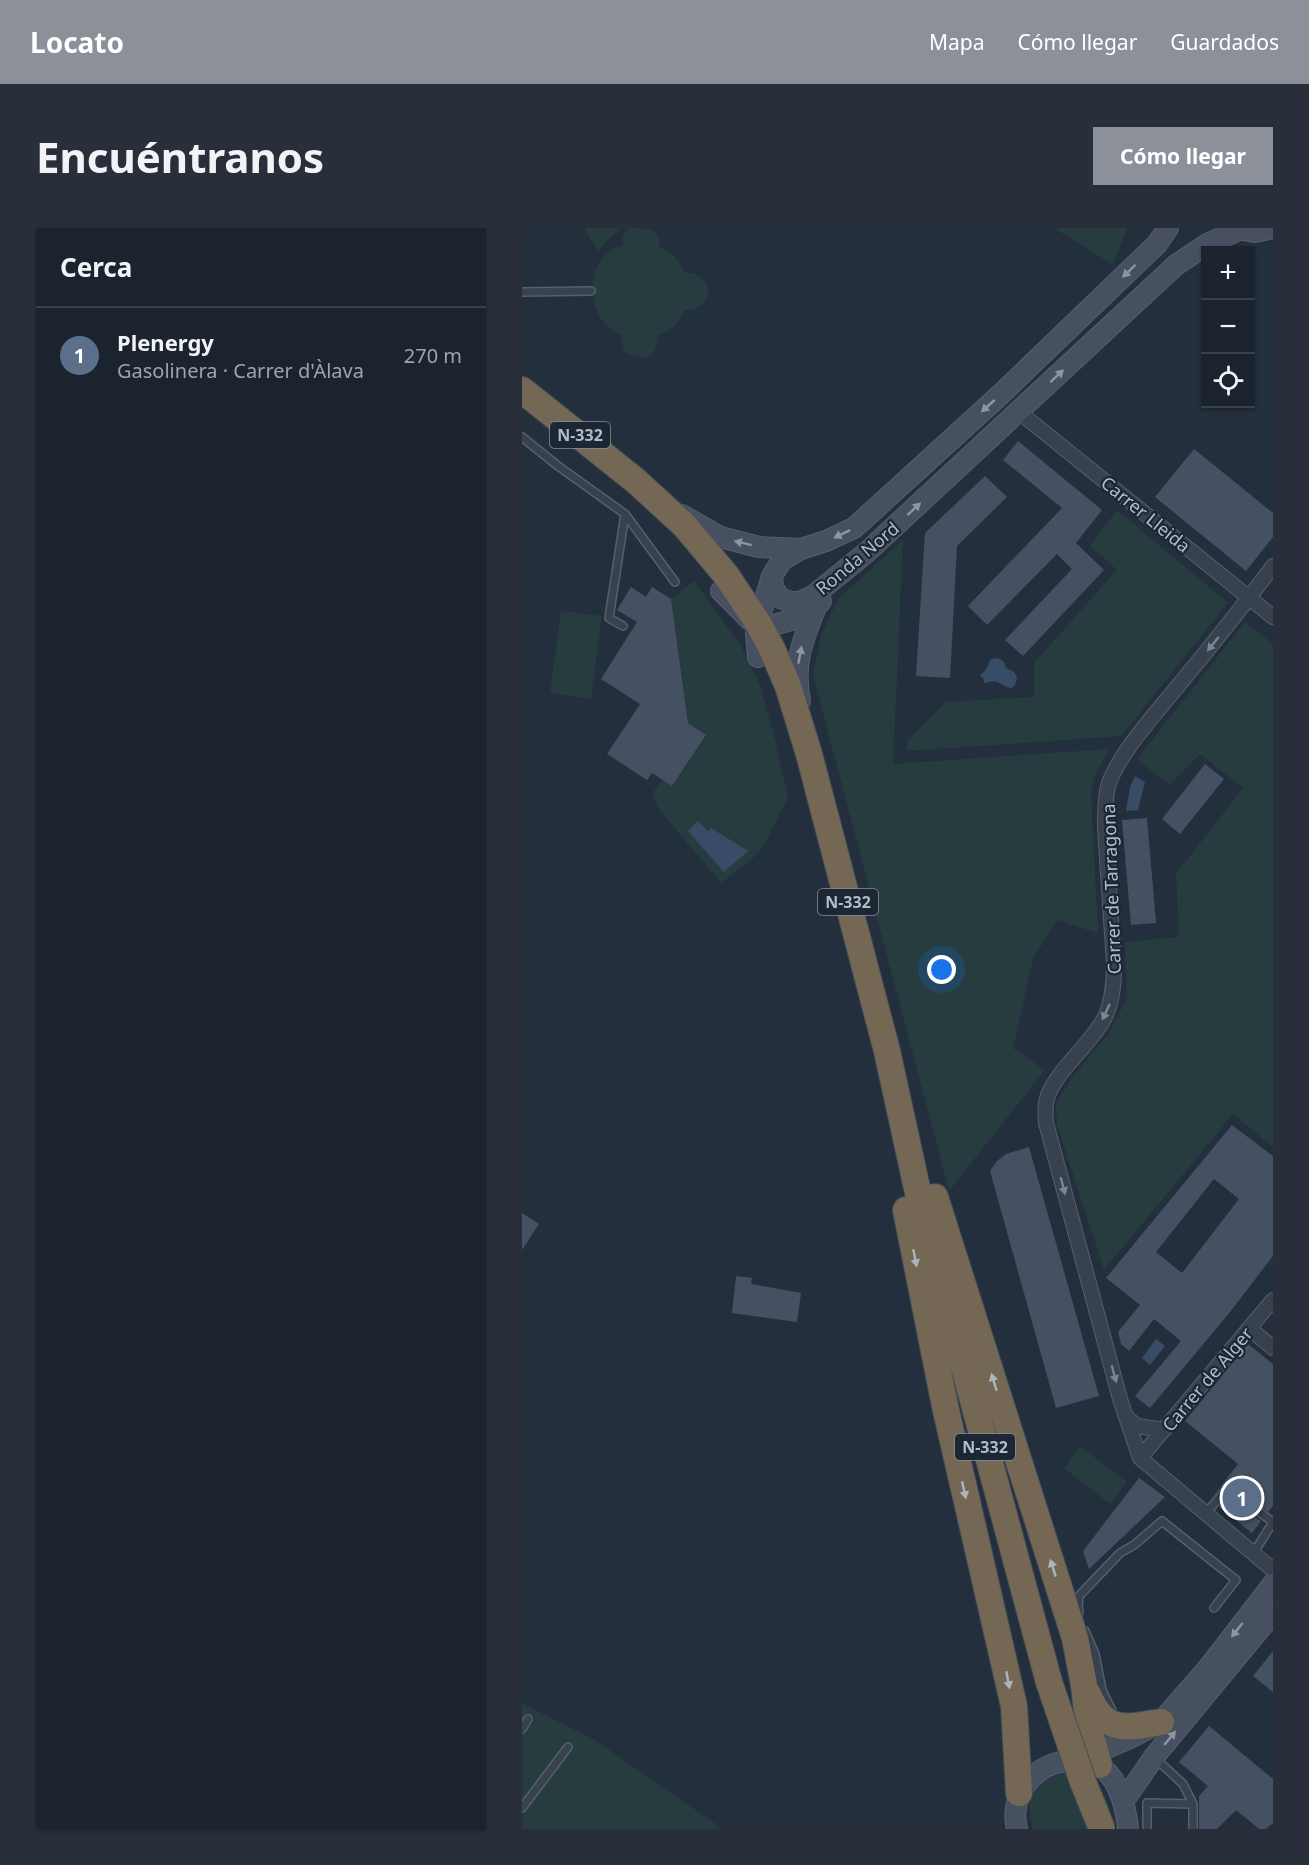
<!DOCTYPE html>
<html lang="es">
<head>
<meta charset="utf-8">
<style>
	body { margin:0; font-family:"Noto Sans",sans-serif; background:#282f3a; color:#f1f3f6 }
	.controls { position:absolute; right:18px; top:18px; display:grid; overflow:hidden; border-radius:0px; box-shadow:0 2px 4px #0004 }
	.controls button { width:54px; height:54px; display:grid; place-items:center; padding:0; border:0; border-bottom:2px solid #39404a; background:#1b232e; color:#f1f3f6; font:30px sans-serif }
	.you { position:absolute; left:420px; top:742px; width:21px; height:21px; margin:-15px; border:4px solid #fff; border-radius:50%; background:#1a73e8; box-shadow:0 0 0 9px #1a73e833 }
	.badge { display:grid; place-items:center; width:39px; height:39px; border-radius:50%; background:#8c9099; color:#fff; font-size:20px; font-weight:700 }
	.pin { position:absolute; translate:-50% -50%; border:3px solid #fff; box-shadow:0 2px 6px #0006 }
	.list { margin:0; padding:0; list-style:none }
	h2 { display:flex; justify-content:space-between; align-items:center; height:78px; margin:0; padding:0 24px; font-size:26px }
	h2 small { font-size:20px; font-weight:400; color:#a0a4aa }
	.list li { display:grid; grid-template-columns:39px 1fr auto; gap:18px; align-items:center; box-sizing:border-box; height:96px; padding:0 24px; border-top:2px solid #39404a }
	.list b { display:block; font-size:22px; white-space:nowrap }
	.list p { margin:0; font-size:20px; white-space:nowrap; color:#a0a4aa }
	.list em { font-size:20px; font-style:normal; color:#a0a4aa }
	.icon { flex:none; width:33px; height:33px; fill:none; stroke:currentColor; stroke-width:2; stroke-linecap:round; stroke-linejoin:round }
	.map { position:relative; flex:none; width:751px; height:1601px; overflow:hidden; border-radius:0px }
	header { display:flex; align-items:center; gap:36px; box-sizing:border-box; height:84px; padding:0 30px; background:#8c9099; color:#fff }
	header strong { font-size:28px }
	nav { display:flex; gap:33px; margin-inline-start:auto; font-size:21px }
	.intro { display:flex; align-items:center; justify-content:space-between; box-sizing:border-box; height:144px; padding:0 36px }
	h1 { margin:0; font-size:42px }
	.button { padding:15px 27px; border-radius:0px; background:#8c9099; color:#fff; font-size:21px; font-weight:700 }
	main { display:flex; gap:36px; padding:0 36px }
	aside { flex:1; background:#1b232e; border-radius:0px; box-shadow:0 2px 4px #0004 }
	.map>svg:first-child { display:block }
	.green { fill:#263c3f }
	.water { fill:#394c67 }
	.building { fill:#455162; fill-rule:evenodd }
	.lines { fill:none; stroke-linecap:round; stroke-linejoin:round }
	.lane-casing { stroke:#565f6c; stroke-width:10 }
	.street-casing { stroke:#565f6c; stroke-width:16 }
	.secondary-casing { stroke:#565f6c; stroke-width:22 }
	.highway-casing { stroke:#434c59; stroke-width:28 }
	.lane { stroke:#38414e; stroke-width:7 }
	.street { stroke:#38414e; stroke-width:14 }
	.secondary { stroke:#465061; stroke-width:20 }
	.highway { stroke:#746855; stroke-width:26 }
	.highway-bridge-casing { stroke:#434c59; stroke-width:28; stroke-linecap:butt }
	.highway-bridge { stroke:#746855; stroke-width:26 }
	.oneway { fill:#8e96a5 }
	.oneway2 { fill:#7c8592 }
	.oneway3 { fill:#aeb4bd }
	.labels { text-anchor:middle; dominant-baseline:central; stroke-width:4.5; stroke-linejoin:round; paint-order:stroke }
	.shield { fill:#1d2633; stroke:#878f9c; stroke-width:1.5 }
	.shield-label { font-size:16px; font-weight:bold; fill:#b4bcc9 }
	.street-label { font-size:18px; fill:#b4bcc9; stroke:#1d2633 }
</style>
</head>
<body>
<header>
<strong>Locato</strong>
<nav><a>Mapa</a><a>Cómo llegar</a><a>Guardados</a></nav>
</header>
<div class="intro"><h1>Encuéntranos</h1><a class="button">Cómo llegar</a></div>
<main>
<aside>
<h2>Cerca<small></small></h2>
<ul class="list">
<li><span class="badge" style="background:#5c6f8a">1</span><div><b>Plenergy</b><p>Gasolinera · Carrer d'Àlava</p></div><em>270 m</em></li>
</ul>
</aside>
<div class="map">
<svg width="751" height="1601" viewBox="0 0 751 1601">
	<rect width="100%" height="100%" fill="#242f3e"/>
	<!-- green -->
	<path class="green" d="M62,0h36l-22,23z
		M106,0c17,0 33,0 31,19 14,4 19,13 26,26 13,-1 18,5 24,16 -2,15 -10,21 -25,21 -6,15 -13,21 -28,26 3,6 2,8 -1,14 -8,12 -20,7 -31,2l-3,-17c-38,-15 -39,-79 2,-90l-1,-8z
		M532,0h73l-14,37z
		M595,282l111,93 -107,133 -214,15 1,-11 38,-38 88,-5v-34l83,-93 -27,-24z
		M381,312l-10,224 217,-15 -13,22 -6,20 7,142 -41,-13 -24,39 -20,89 32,22 -96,121 -136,-516 8,-39 17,-37z
		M172,353l47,65 19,39 16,58 12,55 -25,49 -11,12 -31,24 -63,-75 -6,-14 10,-14 11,6 33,-51 -18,-12 -17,-124z
		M39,383l41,5 -11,83 -41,-6z
		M723,394l28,22v503l-40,-33 -129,156 -47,-145 -1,-21 18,-29 35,-42 18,-35 -2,-56 54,-5 -3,-63 67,-86 -43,-34 -30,31 -33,-26z
		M558,1218l47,36 -17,22 -46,-36z
		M0,1475l71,36 130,90h-201z
		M551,1543c7,4 16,7 22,12 12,11 18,30 18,46h-80c-11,-36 5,-51 40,-58z"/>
	<!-- water -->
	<path class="water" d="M473,430c7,1 10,3 11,10l8,4 3,5c-3,21 -14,5 -23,4 -2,0 -8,2 -10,2v-3l-4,-5 6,-5 4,-10z
		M613,548l10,6 -7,28 -12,1 4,-24z
		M176,593l10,10 3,-3 37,23 -24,21 -36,-41z
		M634,1111l9,7 -15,19 -8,-7z"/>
	<!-- building -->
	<path class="building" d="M496,213l84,69 -26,33 28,27 -81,86 -18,-16 67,-71 -15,-15 -70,71 -19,-19 94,-98 -59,-48z
		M672,221l79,64v24l-27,34 -91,-74z
		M463,248l22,21 -50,49 -7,132 -34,-2 9,-143z
		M109,359l15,10 6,-10 19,12 17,124 18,12 -34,51 -20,-13 -5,7 -40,-26 33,-50 -39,-25 36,-57 -20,-12z
		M683,536l19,15 -44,55 -18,-15z
		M625,590l9,105 -25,2 -9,-105z
		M710,897l41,31v100l-43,56 -80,96 -15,-12 46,-55 -27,-22 -25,32 -8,-7 -3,-12 22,-27 -34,-27zM692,951l25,20 -57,74 -26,-21z
		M507,919l70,249 -43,12 -66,-237 7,-10 9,-7z
		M0,985l17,11 -17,26z
		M214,1048l16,2 -1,6 50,9 -4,29 -65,-9z
		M726,1116l25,20v142l-5,6 -40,-28 -5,1 -13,15 28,-36 -53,-43z
		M617,1250l26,19 -76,72 -6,-18z
		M706,1269l33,24 -9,12 -33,-26z
		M751,1423v41l-20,-16z
		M687,1498l64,53v44l-7,6h-7l-23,-19 -19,19h-18v-33l9,-10 -29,-24z"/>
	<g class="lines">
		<defs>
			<path id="lane" d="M0,64l69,-1
				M0,209l36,29 67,48 50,68
				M101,398l-14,-8 16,-104
				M684,1285l21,-24 46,33 -20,32
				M557,1384l-1,-5 1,-11 41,-43 14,-8 28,-24 74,59 -22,28
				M563,1403l10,23 7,36 10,21
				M0,1501l6,-10
				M634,1531l27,25 10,20v25
				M0,1580l46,-61
				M625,1601v-26l46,1"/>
			<path id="street" d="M497,184l254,205
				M727,1100l24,20
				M604,1189l11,9 27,4
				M618,1230l-20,-59 -74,-276c-1,-10 -1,-19 2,-28 12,-29 44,-51 58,-80 7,-17 8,-33 8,-51l-9,-136c0,-14 0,-28 3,-42 10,-31 44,-68 65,-94 34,-41 68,-83 100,-126
				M618,1230l133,-158
				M618,1230l133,112"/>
			<path id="secondary" d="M711,0l22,4 18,-4
				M160,287l38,22 39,10 42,2
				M250,348l1,12 7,10 11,4h9l13,-6 54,-44 309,-287 33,-22 30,-13
				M199,363l30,30 23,4 21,-6 21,-12 5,-6
				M236,429l-2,-23 2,-11 14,-47 10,-16 19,-11 25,-8 28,-13 146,-133 157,-151 11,-16
				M278,473c-7,-37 2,-60 16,-94
				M562,1530l46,-20 31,-16 48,-55 64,-83
				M601,1574l31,-45 119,-144
				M495,1601c-10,-39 26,-75 66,-67 5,1 13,1 17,4 19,13 26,42 28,63"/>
			<path id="highway" d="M0,162l114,91 49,45 41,49 32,48 14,26 16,37 21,68 78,297 35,160 127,471
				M413,969l140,441 9,47 5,44 10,36
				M384,982l39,196 69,300 5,87
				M566,1466c17,40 36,34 73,28"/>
		</defs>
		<!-- lane casing -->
		<use href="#lane" class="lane-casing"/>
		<!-- street casing -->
		<use href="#street" class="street-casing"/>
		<!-- secondary casing -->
		<use href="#secondary" class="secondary-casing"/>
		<!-- highway casing -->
		<use href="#highway" class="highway-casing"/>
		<!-- lane -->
		<use href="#lane" class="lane"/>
		<!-- street -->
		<use href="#street" class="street"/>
		<!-- secondary -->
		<use href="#secondary" class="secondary"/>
		<!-- highway -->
		<use href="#highway" class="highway"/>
		<defs>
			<path id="highway-bridge" d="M527,1454l34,100 19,47"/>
		</defs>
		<!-- highway-bridge casing -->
		<use href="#highway-bridge" class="highway-bridge-casing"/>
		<!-- highway-bridge -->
		<use href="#highway-bridge" class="highway-bridge"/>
	</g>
	<!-- one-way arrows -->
	<defs><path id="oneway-solid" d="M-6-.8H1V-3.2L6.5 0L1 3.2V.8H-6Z" transform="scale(1.5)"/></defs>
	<g class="oneway">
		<use href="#oneway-solid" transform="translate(607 43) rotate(136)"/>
		<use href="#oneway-solid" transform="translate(535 148) rotate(-43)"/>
		<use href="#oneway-solid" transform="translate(466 178) rotate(138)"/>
		<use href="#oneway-solid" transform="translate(392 281) rotate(-43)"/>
		<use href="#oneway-solid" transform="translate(320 306) rotate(154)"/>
		<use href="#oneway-solid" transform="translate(221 315) rotate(-166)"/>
		<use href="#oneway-solid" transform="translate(278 427) rotate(-79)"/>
		<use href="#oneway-solid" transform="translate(715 1402) rotate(128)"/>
		<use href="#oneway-solid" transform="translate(648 1510) rotate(-51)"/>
	</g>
	<g class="oneway2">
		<use href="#oneway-solid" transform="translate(691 416) rotate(129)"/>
		<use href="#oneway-solid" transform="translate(584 784) rotate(115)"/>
		<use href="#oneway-solid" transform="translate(541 958) rotate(75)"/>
		<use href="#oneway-solid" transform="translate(592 1146) rotate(75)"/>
	</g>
	<g class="oneway3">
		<use href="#oneway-solid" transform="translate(393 1030) rotate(79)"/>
		<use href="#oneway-solid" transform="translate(472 1154) rotate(-107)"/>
		<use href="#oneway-solid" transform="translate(442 1262) rotate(77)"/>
		<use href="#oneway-solid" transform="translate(531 1340) rotate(-108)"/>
		<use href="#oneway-solid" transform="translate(486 1452) rotate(79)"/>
	</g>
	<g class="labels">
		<!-- shield labels -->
		<g class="shield">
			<rect x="28" y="194" width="60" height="26" rx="4.5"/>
			<rect x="296" y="661" width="60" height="26" rx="4.5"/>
			<rect x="433" y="1206" width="60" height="26" rx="4.5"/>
		</g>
		<g class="shield-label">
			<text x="58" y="207">N-332</text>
			<text x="326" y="674">N-332</text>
			<text x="463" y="1219">N-332</text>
		</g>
		<!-- street labels -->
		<g class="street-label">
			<text transform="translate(624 286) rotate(39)">Carrer Lleida</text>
			<text transform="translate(335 330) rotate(-40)">Ronda Nord</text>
			<text transform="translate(589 661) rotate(-92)">Carrer de Tarragona</text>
			<text transform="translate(685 1151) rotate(-50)">Carrer de Alger</text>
		</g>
	</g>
</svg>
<div class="controls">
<button>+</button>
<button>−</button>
<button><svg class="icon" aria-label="locate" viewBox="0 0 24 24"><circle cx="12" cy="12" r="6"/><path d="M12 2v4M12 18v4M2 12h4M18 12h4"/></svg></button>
</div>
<div class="you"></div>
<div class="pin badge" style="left:720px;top:1270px;background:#5c6f8a">1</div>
</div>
</main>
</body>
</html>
